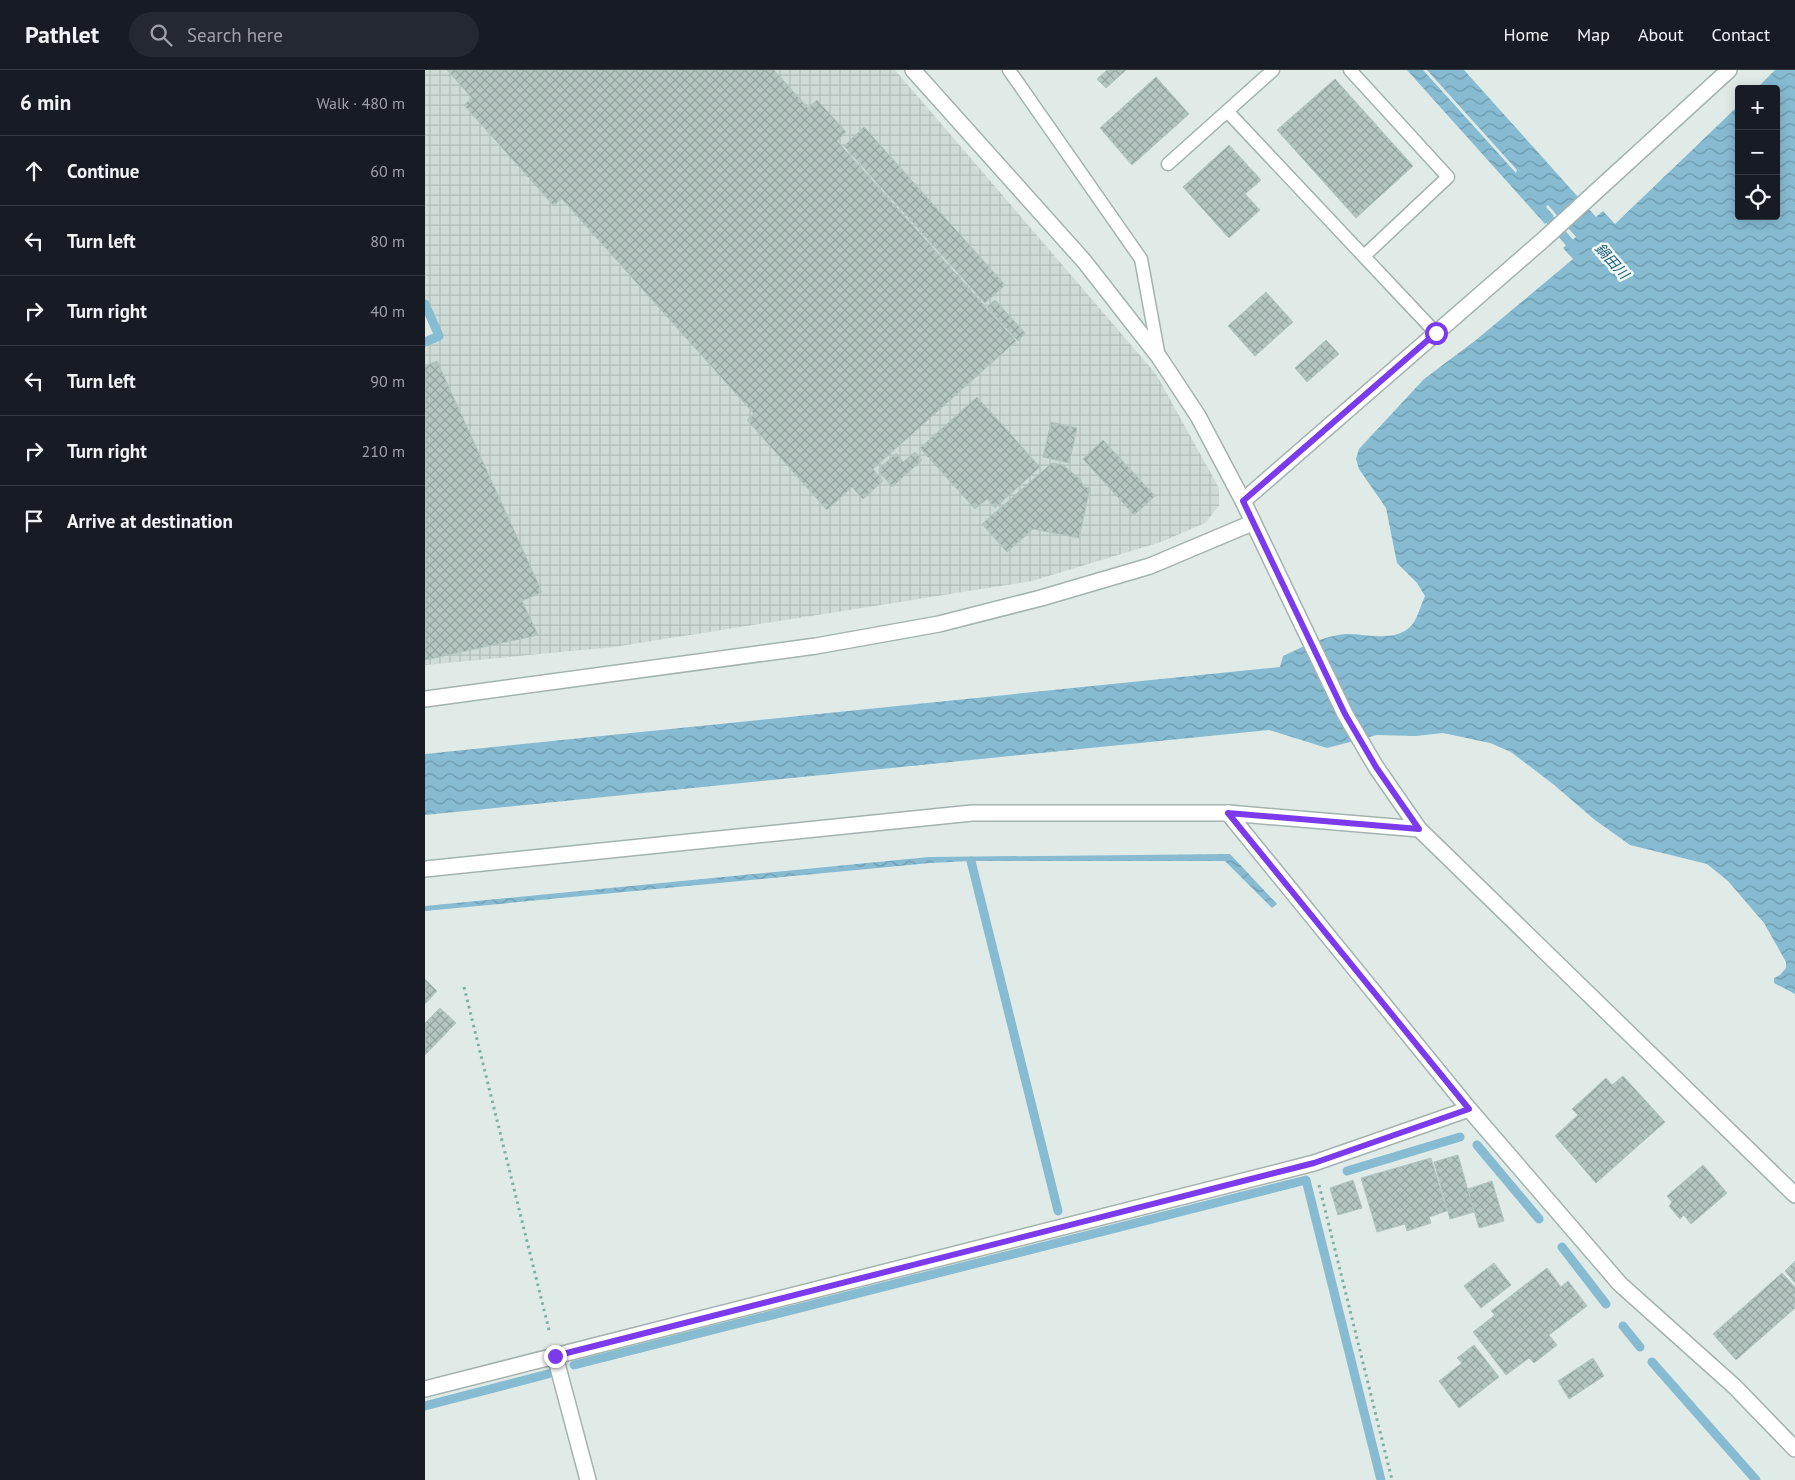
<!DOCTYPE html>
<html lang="en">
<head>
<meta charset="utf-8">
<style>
	body { margin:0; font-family:"PT Sans","Noto Sans JP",sans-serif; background:#242831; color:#f1f3f6 }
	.controls { position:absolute; right:15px; top:15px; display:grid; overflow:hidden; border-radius:5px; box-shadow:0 2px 12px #0003 }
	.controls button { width:45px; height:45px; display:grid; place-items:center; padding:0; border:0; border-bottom:1px solid #363941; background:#171b24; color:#f1f3f6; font:25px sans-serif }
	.stop { position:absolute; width:15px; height:15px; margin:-11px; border:4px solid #7c3aed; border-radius:50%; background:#fff }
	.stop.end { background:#7c3aed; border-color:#fff; box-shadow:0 1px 5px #0008 }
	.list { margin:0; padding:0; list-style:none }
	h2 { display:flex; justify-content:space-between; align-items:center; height:65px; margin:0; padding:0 20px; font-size:21px }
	h2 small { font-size:16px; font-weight:400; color:#9ea1a6 }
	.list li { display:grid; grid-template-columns:32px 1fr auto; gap:15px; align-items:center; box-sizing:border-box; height:70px; padding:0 20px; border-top:1px solid #363941 }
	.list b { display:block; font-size:19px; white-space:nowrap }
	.list em { font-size:16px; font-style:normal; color:#9ea1a6 }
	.icon { flex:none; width:28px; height:28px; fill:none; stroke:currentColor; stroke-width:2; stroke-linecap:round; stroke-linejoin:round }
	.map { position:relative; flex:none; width:1370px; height:1410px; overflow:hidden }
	header { display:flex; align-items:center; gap:30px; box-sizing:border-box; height:70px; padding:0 25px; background:#171b24; border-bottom:1px solid #363941 }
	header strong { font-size:24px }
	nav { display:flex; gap:28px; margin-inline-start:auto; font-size:18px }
	.search { width:350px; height:45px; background:#242831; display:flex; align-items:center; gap:12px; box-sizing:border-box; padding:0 18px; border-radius:28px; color:#9ea1a6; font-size:19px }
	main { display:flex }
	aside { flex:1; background:#171b24 }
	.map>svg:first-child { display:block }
	.industrial { fill:url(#industrial-grid) }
	.water { fill:url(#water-waves) }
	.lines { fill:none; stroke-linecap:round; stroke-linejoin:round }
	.stream { stroke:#86bbd2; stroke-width:9 }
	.building { fill:url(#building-cross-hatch); stroke:#b2c5c0 }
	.service-casing { stroke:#a3b3b0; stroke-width:15 }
	.minor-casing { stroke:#a3b3b0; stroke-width:18 }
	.tertiary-casing { stroke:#a3b3b0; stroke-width:18 }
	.path { stroke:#7fafa7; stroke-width:3; stroke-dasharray:2.5 4; stroke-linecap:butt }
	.service { stroke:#fff; stroke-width:12 }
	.minor { stroke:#fff; stroke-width:15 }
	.tertiary { stroke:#fff; stroke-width:15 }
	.route { stroke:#7c3aed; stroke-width:6 }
	.labels { text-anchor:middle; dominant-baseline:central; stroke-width:5; stroke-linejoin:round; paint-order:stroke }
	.water-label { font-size:14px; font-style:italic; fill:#195a78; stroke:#f0f8f5 }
</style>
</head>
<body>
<header>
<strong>Pathlet</strong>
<div class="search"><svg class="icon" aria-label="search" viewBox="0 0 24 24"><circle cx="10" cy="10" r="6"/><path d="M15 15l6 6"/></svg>Search here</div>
<nav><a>Home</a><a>Map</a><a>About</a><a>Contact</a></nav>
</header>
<main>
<aside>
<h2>6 min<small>Walk · 480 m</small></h2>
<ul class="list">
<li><svg class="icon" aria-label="ahead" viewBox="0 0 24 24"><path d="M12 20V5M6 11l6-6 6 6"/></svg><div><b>Continue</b></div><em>60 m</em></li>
<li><svg class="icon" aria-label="left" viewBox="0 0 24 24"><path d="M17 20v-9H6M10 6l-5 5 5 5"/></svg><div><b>Turn left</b></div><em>80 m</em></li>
<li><svg class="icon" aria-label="right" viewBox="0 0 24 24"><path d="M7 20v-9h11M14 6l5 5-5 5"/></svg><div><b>Turn right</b></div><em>40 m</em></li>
<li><svg class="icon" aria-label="left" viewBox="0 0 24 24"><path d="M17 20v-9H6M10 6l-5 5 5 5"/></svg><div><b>Turn left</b></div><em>90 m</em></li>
<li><svg class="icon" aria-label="right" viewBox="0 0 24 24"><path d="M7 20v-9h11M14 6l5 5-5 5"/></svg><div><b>Turn right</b></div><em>210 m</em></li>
<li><svg class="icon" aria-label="arrive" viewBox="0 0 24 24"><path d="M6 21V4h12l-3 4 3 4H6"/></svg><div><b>Arrive at destination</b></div></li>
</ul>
</aside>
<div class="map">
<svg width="1370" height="1410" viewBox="0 0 1370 1410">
	<defs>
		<pattern id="industrial-grid" width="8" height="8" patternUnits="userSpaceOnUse" patternTransform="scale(1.25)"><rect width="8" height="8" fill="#cedbd7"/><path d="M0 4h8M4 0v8" fill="none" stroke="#b1bdb9"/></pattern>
		<pattern id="water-waves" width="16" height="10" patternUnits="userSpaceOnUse" patternTransform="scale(1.25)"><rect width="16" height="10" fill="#86bbd2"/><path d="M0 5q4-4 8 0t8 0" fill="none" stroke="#6d99ab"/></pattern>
		<pattern id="building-cross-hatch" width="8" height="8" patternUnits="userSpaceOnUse" patternTransform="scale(1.25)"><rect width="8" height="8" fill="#b5c6c1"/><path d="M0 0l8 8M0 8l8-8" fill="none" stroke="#93a29e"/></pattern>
	</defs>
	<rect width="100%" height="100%" fill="#e0ebe8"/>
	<!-- industrial -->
	<path class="industrial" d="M0,0h470l261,304 63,114v18l-14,17 -44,19 -129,39 -418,66 -189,18v-323l14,-6 -14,-32z"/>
	<!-- water -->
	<path class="water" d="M982,0h16l93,103 1,-3 -90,-100h37l132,147 7,-6 12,13 124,-119v111h37v-127h-20l19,-19h20v924l-21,-11v-5l6,-3 6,-7v-6l-22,-39 -36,-42 -21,-17 -77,-19 -35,-25 -42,-36 -42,-32 -21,-9 -47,-10 -27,3 -39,-1 -50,13 -58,-18 -844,85v-61l855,-87 3,-11c20,-9 40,-20 62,-22 20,-1 48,9 65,-7 7,-6 11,-23 15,-31l-8,-13 -20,-20 -11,-55 -27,-39 -3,-10 3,-10 65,-70 52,-39 97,-81 -10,-11 13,-11 -28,-32 -2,2 8,9 -9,8z
		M805,784l47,50 -5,4 -47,-47h-254l-41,2 -505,48v-5l504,-49z"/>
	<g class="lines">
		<!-- stream -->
		<path class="stream" d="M1117,141l34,39
			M0,234l14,32 -14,6
			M546,791l87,350
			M1052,1075l62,74
			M922,1101l113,-34
			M1137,1177l44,57
			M1198,1256l17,21
			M1227,1292l104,118
			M149,1295l732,-185 75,300
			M0,1336l123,-32"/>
	</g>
	<!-- building -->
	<path class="building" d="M22,0h327l34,38 9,-8 29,32 -9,9 179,200 -143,128 10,12 -20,18 -11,-12 -25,23 -80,-90 7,-6 -193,-216 -7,8 -90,-101 8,-7z
		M682,0h19l-20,18 -9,-9z
		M731,7l33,37 -57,51 -32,-37z
		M910,9l78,87 -57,52 -79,-88z
		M439,57l141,158 -20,18 -141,-157z
		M804,75l32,35 -16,14 15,16 -31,28 -46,-51z
		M841,222l27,30 -38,34 -27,-30z
		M570,230l30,33 -7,8 -31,-34z
		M901,270l13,14 -32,28 -12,-14z
		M12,291l105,231 -20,9 16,34 -113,25v-294z
		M552,327l63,70 -45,41 -8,-9 -12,10 -55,-61z
		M626,352l26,6 -8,35 -26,-6z
		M678,370l52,56 -21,19 -51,-56z
		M490,382l7,8 -30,27 -14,-17 18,-17 7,9z
		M627,393l11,2 17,14 4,8 6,1 -11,50 -46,-9 -26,23 -25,-28z
		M0,909l12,12 -12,13z
		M15,938l16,15 -31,32v-32z
		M1198,1006l42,46 -69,61 -41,-47 23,-21 -6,-6 34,-31 6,7z
		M1033,1085l16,57 -24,7 -16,-57z
		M1006,1088l16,53 -18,6 2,6 -24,8 -2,-7 -28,8 -16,-54z
		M1278,1095l24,28 -36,31 -7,-9 -4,4 -11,-13 3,-4 -5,-6z
		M928,1110l9,28 -24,7 -8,-27z
		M1067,1111l12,40 -25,7 -11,-39z
		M1370,1191v22l-10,-12z
		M1069,1193l17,22 -30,23 -17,-22z
		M1122,1198l14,19 7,-6 19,25 -38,29 8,10 -23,18 -5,-5 -23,17 -33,-43 22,-17 -4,-4z
		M1357,1203l13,14v21l-59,52 -23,-26z
		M1049,1275l25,32 -40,31 -20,-27 23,-18 -5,-5z
		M1168,1288l11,18 -35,23 -11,-18z"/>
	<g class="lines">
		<defs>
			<path id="service" d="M584,0l132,189 18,98
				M925,0l98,107 -84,79
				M802,41l209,222
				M743,94l105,-94"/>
			<path id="minor" d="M818,431l300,-261 186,-170
				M803,743l241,296 151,175 115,103 60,62
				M130,1286l33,124
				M0,1319l889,-226 155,-54"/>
			<path id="tertiary" d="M488,0l171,191 75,96 39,59 45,85 102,213 31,53 43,62 376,366
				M0,629l391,-53 123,-22 102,-26 109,-32 102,-43
				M0,799l547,-56h256l191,16"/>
		</defs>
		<!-- service casing -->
		<use href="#service" class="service-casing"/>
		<!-- minor casing -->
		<use href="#minor" class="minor-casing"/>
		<!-- tertiary casing -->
		<use href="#tertiary" class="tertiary-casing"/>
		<!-- path -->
		<path class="path" d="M39,917l86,347
			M894,1115l73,295"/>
		<!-- service -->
		<use href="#service" class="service"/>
		<!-- minor -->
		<use href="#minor" class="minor"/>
		<!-- tertiary -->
		<use href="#tertiary" class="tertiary"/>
	</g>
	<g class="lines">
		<!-- route -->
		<path class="route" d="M130,1286l759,-193 155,-54 -241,-296 191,16 -43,-62 -31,-53 -102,-213 193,-168"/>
	</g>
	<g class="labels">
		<!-- water labels -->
		<g class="water-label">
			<text transform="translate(1187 191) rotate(48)">鍋田川</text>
		</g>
	</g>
</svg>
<div class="controls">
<button>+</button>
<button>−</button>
<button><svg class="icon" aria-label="locate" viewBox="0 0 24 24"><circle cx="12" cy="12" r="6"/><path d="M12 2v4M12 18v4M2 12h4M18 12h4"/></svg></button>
</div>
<div class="stop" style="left:1011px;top:263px"></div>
<div class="stop end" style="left:130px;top:1286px"></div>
</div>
</main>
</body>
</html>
